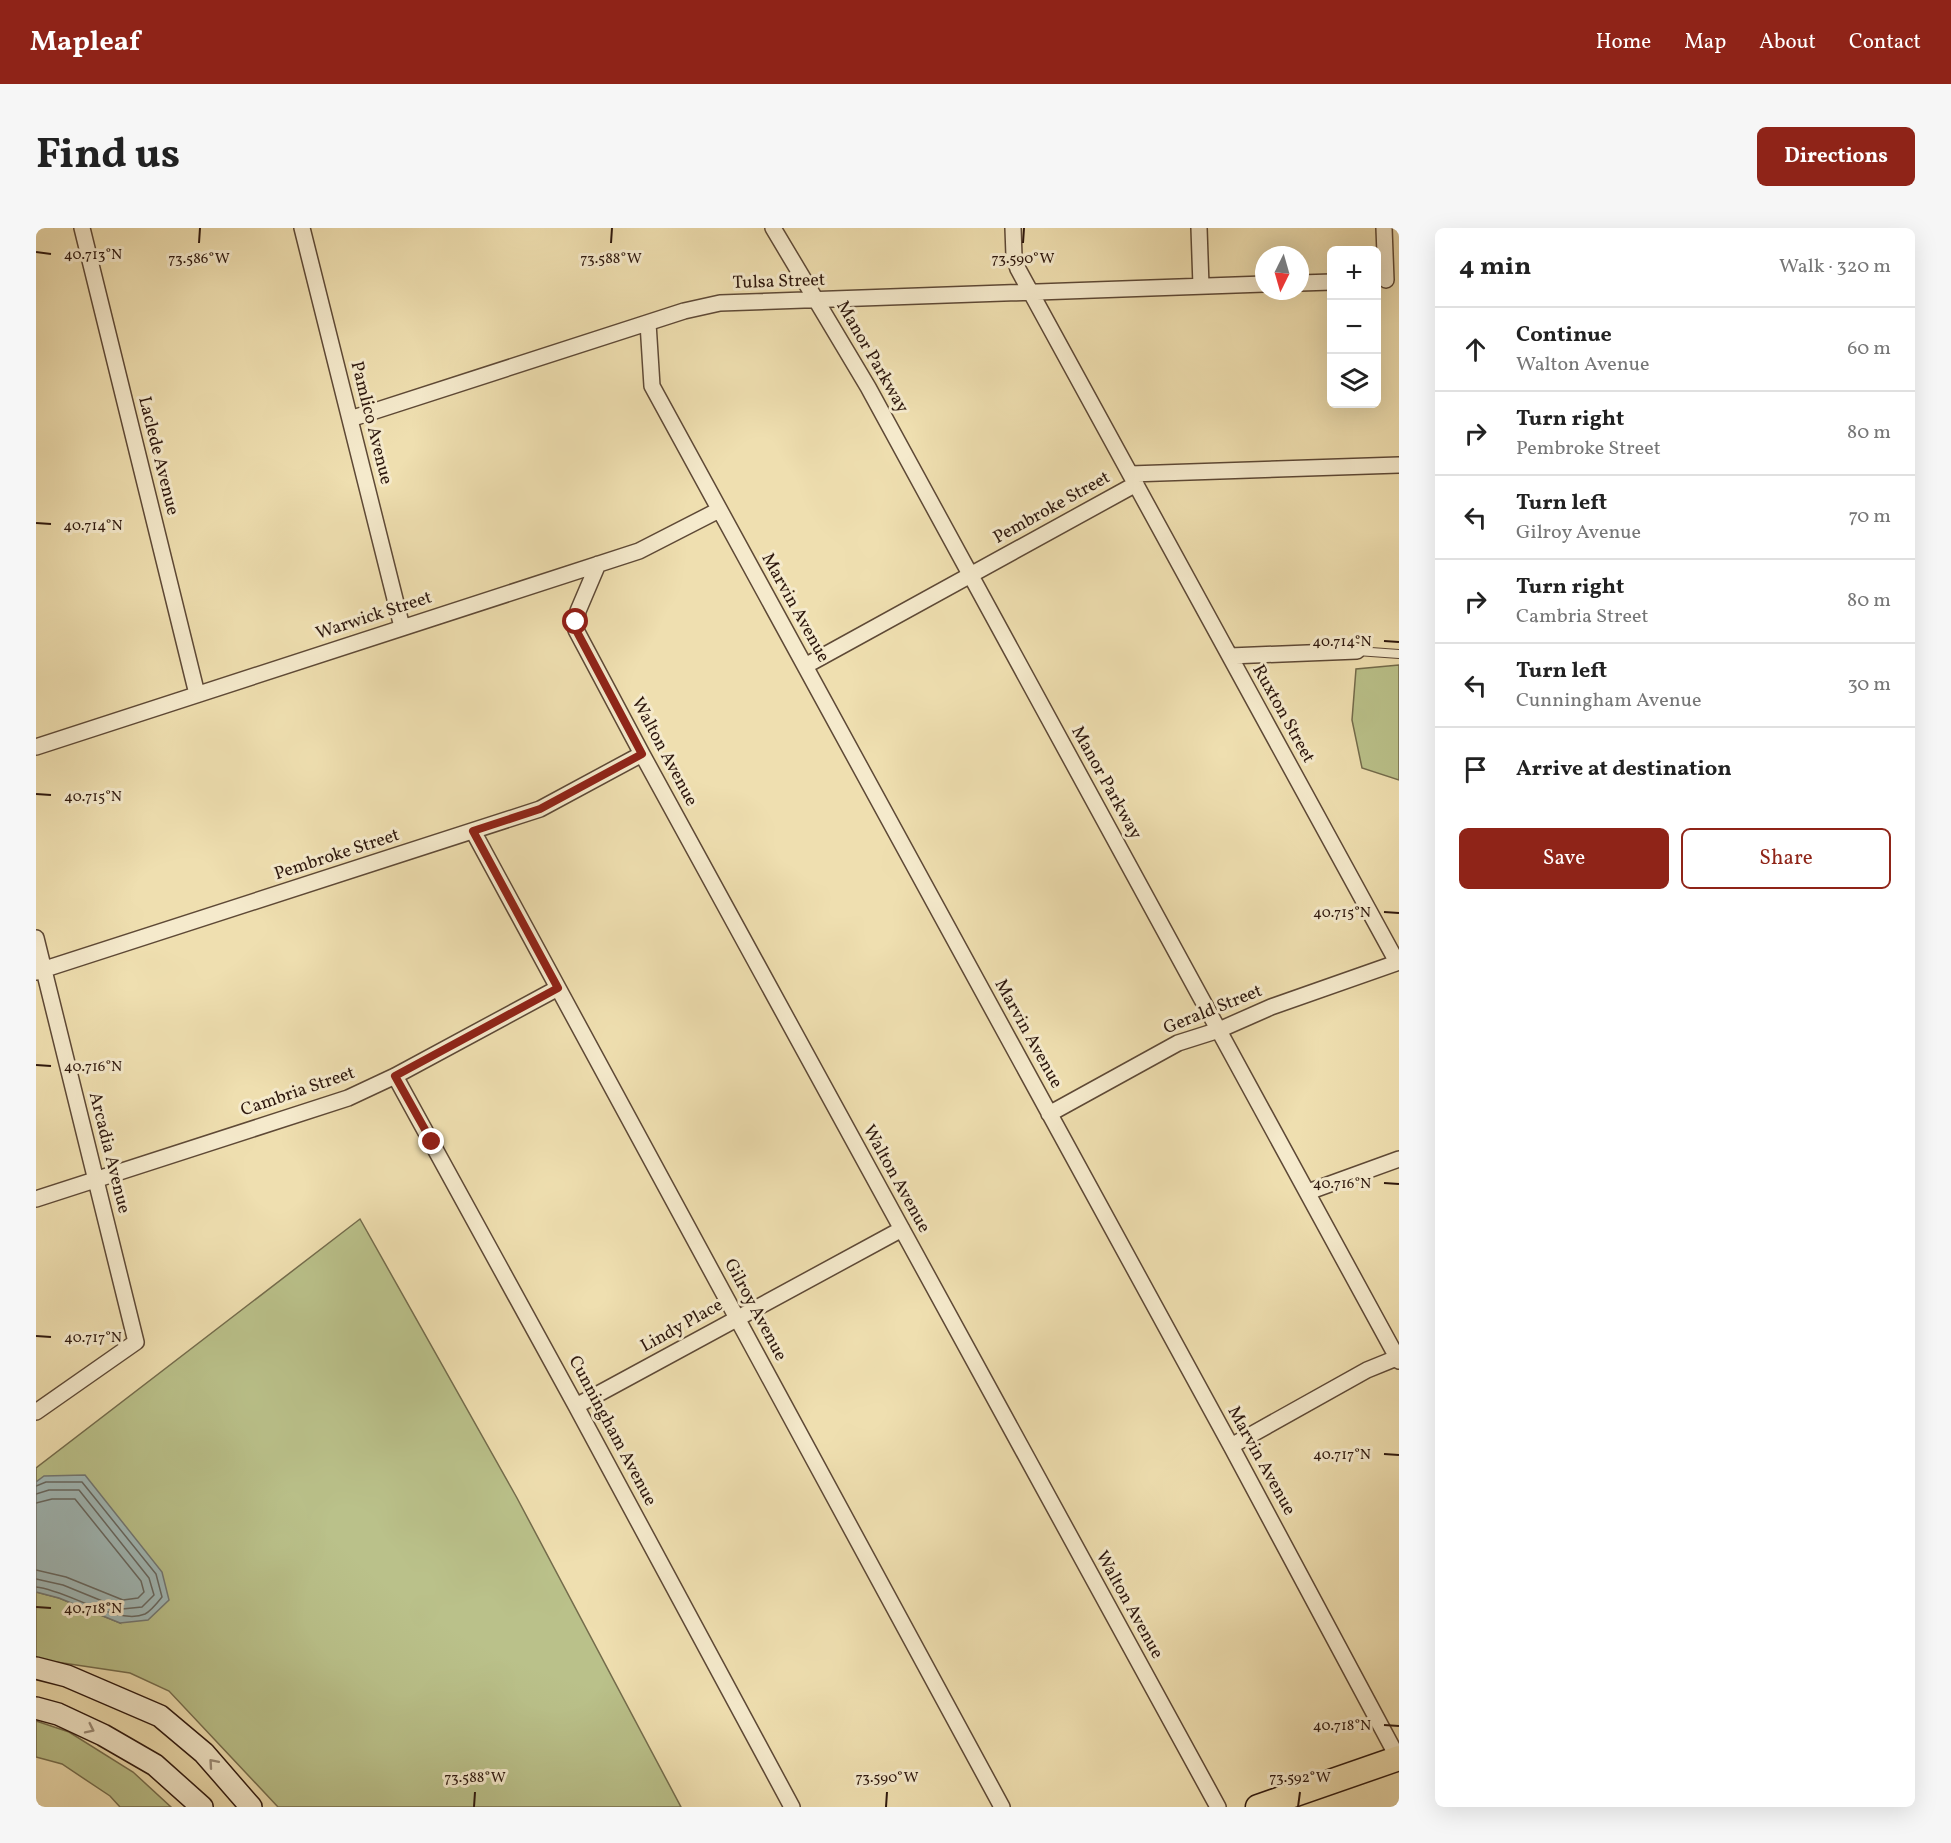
<!DOCTYPE html>
<html lang="en">
<head>
<meta charset="utf-8">
<style>
	body { margin:0; font-family:Vollkorn,serif; background:#f6f6f6; color:#222 }
	.controls { position:absolute; right:18px; top:18px; display:grid; overflow:hidden; border-radius:9px; box-shadow:0 6px 24px #0002 }
	.controls button { width:54px; height:54px; display:grid; place-items:center; padding:0; border:0; border-bottom:2px solid #e0e0e0; background:#fff; color:#222; font:30px sans-serif }
	.compass { position:absolute; left:1219px; top:18px; width:54px; height:54px; border-radius:50%; background:#fff; box-shadow:0 6px 24px #0002; rotate:185deg }
	.stop { position:absolute; width:18px; height:18px; margin:-14px; border:4px solid #8f2418; border-radius:50%; background:#fff }
	.stop.end { background:#8f2418; border-color:#fff; box-shadow:0 2px 6px #0008 }
	.list { margin:0; padding:0; list-style:none }
	h2 { display:flex; justify-content:space-between; align-items:center; height:78px; margin:0; padding:0 24px; font-size:26px }
	h2 small { font-size:20px; font-weight:400; color:#767676 }
	.list li { display:grid; grid-template-columns:39px 1fr auto; gap:18px; align-items:center; box-sizing:border-box; height:84px; padding:0 24px; border-top:2px solid #e0e0e0 }
	.list b { display:block; font-size:22px; white-space:nowrap }
	.list p { margin:0; font-size:20px; white-space:nowrap; color:#767676 }
	.list em { font-size:20px; font-style:normal; color:#767676 }
	.actions { display:flex; gap:12px; padding:18px 24px }
	.actions a { flex:1; padding:14px 0; border:2px solid #8f2418; border-radius:9px; text-align:center; font-size:21px; color:#8f2418 }
	.actions .main { background:#8f2418; color:#fff }
	.icon { flex:none; width:33px; height:33px; fill:none; stroke:currentColor; stroke-width:2; stroke-linecap:round; stroke-linejoin:round }
	.map { position:relative; flex:none; width:1363px; height:1579px; overflow:hidden; border-radius:9px }
	header { display:flex; align-items:center; gap:36px; box-sizing:border-box; height:84px; padding:0 30px; background:#8f2418; color:#fff }
	header strong { font-size:28px }
	nav { display:flex; gap:33px; margin-inline-start:auto; font-size:21px }
	.intro { display:flex; align-items:center; justify-content:space-between; box-sizing:border-box; height:144px; padding:0 36px }
	h1 { margin:0; font-size:42px }
	.button { padding:15px 27px; border-radius:9px; background:#8f2418; color:#fff; font-size:21px; font-weight:700 }
	main { display:flex; gap:36px; padding:0 36px }
	aside { flex:1; background:#fff; border-radius:9px; box-shadow:0 6px 24px #0002 }
	.map>svg:first-child { display:block }
	.green { fill:#bac18a; stroke:#746c4c; stroke-width:1.5 }
	.water { fill:#a0b9b8; stroke:#727874; stroke-width:1.5 }
	.lines { fill:none; stroke-linecap:round; stroke-linejoin:round }
	.shore { stroke:#666862; stroke-width:1.5 }
	.service-casing { stroke:#5e4936; stroke-width:10 }
	.minor-casing { stroke:#5e4936; stroke-width:18 }
	.secondary-casing { stroke:#2d170d; stroke-width:24 }
	.primary-casing { stroke:#2d170d; stroke-width:27 }
	.service { stroke:#f5eacc; stroke-width:8 }
	.minor { stroke:#f5eacc; stroke-width:15 }
	.secondary { stroke:#f5eacc; stroke-width:21 }
	.primary { stroke:#efdfb0; stroke-width:24 }
	.oneway { stroke:#9b8b76 }
	.route { stroke:#8f2418; stroke-width:8 }
	.ticks { fill:none; stroke:#2d170d; stroke-width:2 }
	.labels { text-anchor:middle; dominant-baseline:central; stroke-width:6; stroke-linejoin:round; paint-order:stroke }
	.street-label { font-size:18px; fill:#2d170d; stroke:#f5eacc }
	.ticks-label { font-size:15px; text-anchor:middle; fill:#2d170d; stroke:#f5eacc; stroke-width:6; stroke-linejoin:round; paint-order:stroke }
</style>
</head>
<body>
<header>
<strong>Mapleaf</strong>
<nav><a>Home</a><a>Map</a><a>About</a><a>Contact</a></nav>
</header>
<div class="intro"><h1>Find us</h1><a class="button">Directions</a></div>
<main>
<div class="map">
<svg width="1363" height="1579" viewBox="0 0 1363 1579">
	<rect width="100%" height="100%" fill="#efdfb0"/>
	<filter id="stains"><feTurbulence type="fractalNoise" baseFrequency=".00333" numOctaves="4"/><feColorMatrix values="0 0 0 0 .2 0 0 0 0 .09 0 0 0 0 .02 0 0 0 .5 -.17"/></filter>
	<radialGradient id="worn" r=".72"><stop offset=".6" stop-color="#630" stop-opacity="0"/><stop offset="1" stop-color="#630" stop-opacity=".3"/></radialGradient>
	<!-- green -->
	<path class="green" d="M1363,437v115l-37,-12 -10,-48 4,-51z
		M324,991l157,279 164,309h-403l-109,-116 -39,-18 -94,-14v-67l23,6 61,25 -84,-141v-14z
		M0,1493l33,11 64,40 38,35h-51l-10,-11 -48,-32 -26,-7z"/>
	<!-- water -->
	<path class="water" d="M49,1247l77,97 7,28 -21,20 -28,3 -61,-25 -23,-6v-110l8,-6z"/>
	<g class="lines">
		<!-- shore -->
		<path class="shore" d="M0,1258l10,-4h36l74,92 6,23c-4,5 -11,14 -17,17 -28,12 -77,-24 -109,-27
			M0,1266l13,-4h30l70,88 5,17 -12,12 -20,2 -59,-24 -27,-6
			M0,1275l16,-4h23l66,82 3,11 -6,6 -15,2 -57,-23 -30,-7"/>
		<defs>
			<path id="service" d="M1321,423l42,3"/>
			<path id="minor" d="M46,0l115,466
				M266,0l100,399
				M737,0l95,159 531,974
				M977,0l1,28 4,13 379,693
				M1163,0l2,58
				M1348,0l2,52
				M1264,55l32,-1
				M612,95l4,63 579,1060 167,312
				M314,191l334,-108 36,-8 544,-19
				M1094,246l269,-9
				M562,336l-20,47 -2,19 66,124 576,1053
				M1194,428l127,-5
				M769,438l331,-182
				M0,519l603,-196 80,-41
				M437,603l529,976
				M0,710l100,404 -100,70
				M0,744l504,-163 102,-55
				M359,848l181,330 216,401
				M1013,886l129,-71 41,-13 52,-23 128,-45
				M1272,964l91,-33
				M0,971l312,-101 47,-22 163,-88
				M540,1178l326,-177
				M1195,1218l136,-76 32,-13"/>
			<path id="secondary" d="M0,1440l31,8 93,40 44,37 47,54
				M0,1480l22,6 45,21 52,30 47,42"/>
			<path id="primary" d="M1222,1579l141,-49"/>
		</defs>
		<!-- service casing -->
		<use href="#service" class="service-casing"/>
		<!-- minor casing -->
		<use href="#minor" class="minor-casing"/>
		<!-- secondary casing -->
		<use href="#secondary" class="secondary-casing"/>
		<!-- primary casing -->
		<use href="#primary" class="primary-casing"/>
		<!-- service -->
		<use href="#service" class="service"/>
		<!-- minor -->
		<use href="#minor" class="minor"/>
		<!-- secondary -->
		<use href="#secondary" class="secondary"/>
		<!-- primary -->
		<use href="#primary" class="primary"/>
	</g>
	<!-- one-way arrows -->
	<defs><path id="oneway-chevron" d="M-2-3.5L2.5 0L-2 3.5" fill="none" stroke-width="1.6" stroke-linecap="round" stroke-linejoin="round" transform="scale(1.5)"/></defs>
	<g class="oneway">
		<use href="#oneway-chevron" transform="translate(54 1501) rotate(26)"/>
		<use href="#oneway-chevron" transform="translate(177 1535) rotate(-131)"/>
	</g>
	<g class="lines">
		<!-- route -->
		<path class="route" d="M396,914l-37,-66 163,-88 -85,-157 67,-22 102,-55 -66,-124v-8"/>
	</g>
	<!-- ticks -->
	<path class="ticks" d="M163,15l1,-15M575,15l1,-15M987,15l1,-15M0,24l15,2M0,295l15,1M1348,413l15,1M0,566l15,1M1348,684l15,1M0,837l15,1M1348,955l15,1M0,1108l15,1M1348,1226l15,1M0,1379l15,1M1348,1497l15,1M438,1579l1,-15M850,1579l1,-15M1262,1579l2,-15"/>
	<g class="labels">
		<!-- street labels -->
		<g class="street-label">
			<text transform="translate(743 54) rotate(-2)">Tulsa Street</text>
			<text transform="translate(836 129) rotate(60)">Manor Parkway</text>
			<text transform="translate(335 195) rotate(76)">Pamlico Avenue</text>
			<text transform="translate(122 228) rotate(76)">Laclede Avenue</text>
			<text transform="translate(1016 280) rotate(-29)">Pembroke Street</text>
			<text transform="translate(759 380) rotate(61)">Marvin Avenue</text>
			<text transform="translate(338 388) rotate(-18)">Warwick Street</text>
			<text transform="translate(1247 486) rotate(61)">Ruxton Street</text>
			<text transform="translate(628 524) rotate(62)">Walton Avenue</text>
			<text transform="translate(1070 555) rotate(61)">Manor Parkway</text>
			<text transform="translate(301 627) rotate(-18)">Pembroke Street</text>
			<text transform="translate(1177 782) rotate(-22)">Gerald Street</text>
			<text transform="translate(992 806) rotate(61)">Marvin Avenue</text>
			<text transform="translate(262 864) rotate(-19)">Cambria Street</text>
			<text transform="translate(73 925) rotate(76)">Arcadia Avenue</text>
			<text transform="translate(860 951) rotate(61)">Walton Avenue</text>
			<text transform="translate(719 1082) rotate(62)">Gilroy Avenue</text>
			<text transform="translate(646 1098) rotate(-29)">Lindy Place</text>
			<text transform="translate(576 1203) rotate(62)">Cunningham Avenue</text>
			<text transform="translate(1225 1233) rotate(61)">Marvin Avenue</text>
			<text transform="translate(1093 1377) rotate(61)">Walton Avenue</text>
		</g>
	</g>
	<g class="ticks-label">
		<text x="57" y="31">40.713°N</text>
		<text x="163" y="35">73.586°W</text>
		<text x="575" y="35">73.588°W</text>
		<text x="987" y="35">73.590°W</text>
		<text x="57" y="302">40.714°N</text>
		<text x="1306" y="418">40.714°N</text>
		<text x="57" y="573">40.715°N</text>
		<text x="1306" y="689">40.715°N</text>
		<text x="57" y="843">40.716°N</text>
		<text x="1306" y="960">40.716°N</text>
		<text x="57" y="1114">40.717°N</text>
		<text x="1306" y="1231">40.717°N</text>
		<text x="57" y="1385">40.718°N</text>
		<text x="1306" y="1502">40.718°N</text>
		<text x="439" y="1554">73.588°W</text>
		<text x="851" y="1554">73.590°W</text>
		<text x="1264" y="1554">73.592°W</text>
	</g>
	<rect width="100%" height="100%" filter="url(#stains)"/>
	<rect width="100%" height="100%" fill="url(#worn)"/>
</svg>
<div class="controls">
<button>+</button>
<button>−</button>
<button><svg class="icon" aria-label="layers" viewBox="0 0 24 24"><path d="M12 4l9 5-9 5-9-5zM3 14l9 5 9-5"/></svg></button>
</div>
<svg class="compass" viewBox="-18 -18 36 36"><path d="M0-13l5 13h-10z" fill="#e53935"/><path d="M0 13l5-13h-10z" fill="#767676"/></svg>
<div class="stop" style="left:540px;top:394px"></div>
<div class="stop end" style="left:396px;top:914px"></div>
</div>
<aside>
<h2>4 min<small>Walk · 320 m</small></h2>
<ul class="list">
<li><svg class="icon" aria-label="ahead" viewBox="0 0 24 24"><path d="M12 20V5M6 11l6-6 6 6"/></svg><div><b>Continue</b><p>Walton Avenue</p></div><em>60 m</em></li>
<li><svg class="icon" aria-label="right" viewBox="0 0 24 24"><path d="M7 20v-9h11M14 6l5 5-5 5"/></svg><div><b>Turn right</b><p>Pembroke Street</p></div><em>80 m</em></li>
<li><svg class="icon" aria-label="left" viewBox="0 0 24 24"><path d="M17 20v-9H6M10 6l-5 5 5 5"/></svg><div><b>Turn left</b><p>Gilroy Avenue</p></div><em>70 m</em></li>
<li><svg class="icon" aria-label="right" viewBox="0 0 24 24"><path d="M7 20v-9h11M14 6l5 5-5 5"/></svg><div><b>Turn right</b><p>Cambria Street</p></div><em>80 m</em></li>
<li><svg class="icon" aria-label="left" viewBox="0 0 24 24"><path d="M17 20v-9H6M10 6l-5 5 5 5"/></svg><div><b>Turn left</b><p>Cunningham Avenue</p></div><em>30 m</em></li>
<li><svg class="icon" aria-label="arrive" viewBox="0 0 24 24"><path d="M6 21V4h12l-3 4 3 4H6"/></svg><div><b>Arrive at destination</b></div></li>
</ul>
<div class="actions"><a class="main">Save</a><a>Share</a></div>
</aside>
</main>
</body>
</html>
